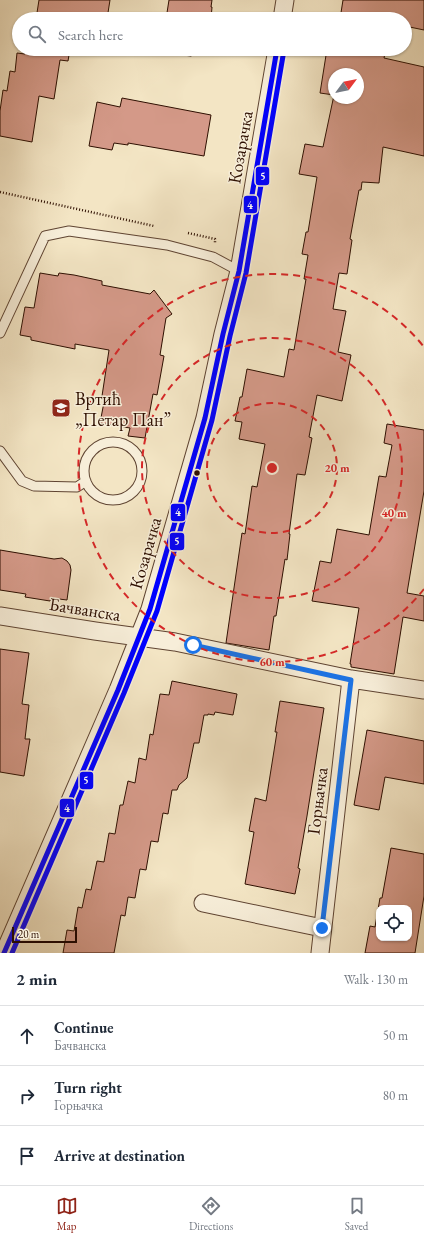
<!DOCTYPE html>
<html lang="en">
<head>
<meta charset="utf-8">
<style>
	body { margin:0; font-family:"EB Garamond",serif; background:#f6f6f7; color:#1f2937 }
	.controls { position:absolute; right:12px; bottom:12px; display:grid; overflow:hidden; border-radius:8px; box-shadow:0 1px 3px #0004 }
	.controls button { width:36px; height:36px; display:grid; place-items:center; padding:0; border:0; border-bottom:1px solid #e0e1e3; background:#fff; color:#1f2937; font:20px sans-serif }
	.compass { position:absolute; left:328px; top:68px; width:36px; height:36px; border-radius:50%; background:#fff; box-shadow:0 1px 3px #0004; rotate:58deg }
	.scale { position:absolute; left:12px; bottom:10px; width:65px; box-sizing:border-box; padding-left:4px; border:2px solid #2e0f01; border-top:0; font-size:11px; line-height:14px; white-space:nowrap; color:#2e0f01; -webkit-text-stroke:3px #f7eed9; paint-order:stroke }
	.stop { position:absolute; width:12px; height:12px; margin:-9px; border:3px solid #1a73e8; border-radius:50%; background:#fff }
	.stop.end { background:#1a73e8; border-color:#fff; box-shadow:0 1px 4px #0008 }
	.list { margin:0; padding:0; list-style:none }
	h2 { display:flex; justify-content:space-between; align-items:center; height:52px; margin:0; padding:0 16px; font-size:17px }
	h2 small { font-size:13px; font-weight:400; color:#747a83 }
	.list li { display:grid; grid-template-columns:26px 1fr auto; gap:12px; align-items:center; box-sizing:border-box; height:60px; padding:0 16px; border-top:1px solid #e0e1e3 }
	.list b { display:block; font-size:15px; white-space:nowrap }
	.list p { margin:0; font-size:13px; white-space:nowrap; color:#747a83 }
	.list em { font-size:13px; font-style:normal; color:#747a83 }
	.icon { flex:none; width:22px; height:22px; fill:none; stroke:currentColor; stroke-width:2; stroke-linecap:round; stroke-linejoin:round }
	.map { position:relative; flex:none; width:424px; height:953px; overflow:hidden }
	.search { position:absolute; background:#fff; box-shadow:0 1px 3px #0004; left:12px; right:12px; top:12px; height:44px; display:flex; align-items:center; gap:10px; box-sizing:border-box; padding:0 14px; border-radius:22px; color:#747a83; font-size:15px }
	.sheet { height:232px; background:#fff }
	nav { display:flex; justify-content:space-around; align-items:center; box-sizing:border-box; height:56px; border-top:1px solid #e0e1e3; background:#fff; font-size:11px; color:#747a83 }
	nav a { display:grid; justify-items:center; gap:2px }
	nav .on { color:#8f2418 }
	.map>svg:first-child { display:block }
	.building { fill:#d49988; stroke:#2e0f01; fill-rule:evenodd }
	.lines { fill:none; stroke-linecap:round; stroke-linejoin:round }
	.service-casing { stroke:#5f4432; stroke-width:11 }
	.minor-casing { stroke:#5f4432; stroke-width:19 }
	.path { stroke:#2e0f01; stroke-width:2.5; stroke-dasharray:1 2; stroke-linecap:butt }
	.service { stroke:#f7eed9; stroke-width:9 }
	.minor { stroke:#f7eed9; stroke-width:17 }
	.bus-1-casing { stroke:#f7eed9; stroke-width:8 }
	.bus-2-casing { stroke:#f7eed9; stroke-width:8 }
	.bus-1 { stroke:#00f; stroke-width:5 }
	.bus-2 { stroke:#00f; stroke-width:5 }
	.route { stroke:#1a73e8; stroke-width:5 }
	.ring { fill:none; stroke:#d62828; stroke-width:2; stroke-dasharray:7 5 }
	.bus-dot { fill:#2e0f01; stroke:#f7eed9; stroke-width:1.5 }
	.labels { text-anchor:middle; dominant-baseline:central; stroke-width:3; stroke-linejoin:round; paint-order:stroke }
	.street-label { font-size:18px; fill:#2e0f01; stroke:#f7eed9 }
	.poi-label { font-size:18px; fill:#2e0f01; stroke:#f7eed9; text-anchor:start }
	.centre { fill:#d62828; stroke:#f7eed9; stroke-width:2 }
	.ring-label { font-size:12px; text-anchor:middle; font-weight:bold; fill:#d62828; stroke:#f7eed9; stroke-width:3; stroke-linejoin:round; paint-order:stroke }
	.line-badge { stroke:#f7eed9; stroke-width:1.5 }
	.badge-label { font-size:11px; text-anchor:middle; font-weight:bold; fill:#fff }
</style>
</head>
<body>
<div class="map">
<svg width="424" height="953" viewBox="0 0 424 953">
	<rect width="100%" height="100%" fill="#f3e5c4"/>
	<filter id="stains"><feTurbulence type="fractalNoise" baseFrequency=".005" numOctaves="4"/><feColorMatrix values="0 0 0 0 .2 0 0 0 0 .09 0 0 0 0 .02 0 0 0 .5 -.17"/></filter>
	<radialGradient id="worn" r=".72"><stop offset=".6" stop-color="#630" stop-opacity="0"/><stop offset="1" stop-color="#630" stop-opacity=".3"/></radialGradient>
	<!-- building -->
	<path class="building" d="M39,0h71l-3,19h-71z
		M169,0h43l-1,7h1l-1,12h-45z
		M343,0h81v30l-19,-4v-7h-65z
		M26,49h44l-2,12 -8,-1 -6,39 -15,-3 -7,46 -32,-6v-25l3,-21 4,1 3,-20 5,1 2,-19 8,1z
		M176,49h26l-11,7 -16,-2z
		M327,49h59l-2,9 40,9v89l-41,-9 -4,36 -17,-1 -1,8h-2l-9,49 2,1 -5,34 -8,-1 -6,36 13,2 -8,41 13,3 -9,46 -25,-6 -8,42 3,1 -7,37 -8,-1 -8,60h1l-3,26 -2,-1 -9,57h-2l-5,34 -43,-7 16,-110 3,1 7,-48 5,1 8,-43 -26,-5 3,-17 -7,-1 5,-24h2l5,-28 37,8 5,-28 5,1 12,-71h-2l4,-24 -6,-1 4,-22h2l9,-55 -18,-3 6,-30 18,3 11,-52 -14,-2zM334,74h24v24h-24z
		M122,98l89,17 -7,41 -76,-13v2l-14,-2 -2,7 -23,-4 8,-44 23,5z
		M40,273l18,3 1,-3 15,2 28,6v4l48,9 4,-4 18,24 -6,4 -6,37 4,1 -7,39 -4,-1 -8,44 -17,-2 2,-8 -30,-5 5,-26 -3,-1 7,-46 -34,-6v5l-44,-9v-3l-11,-2 5,-28 9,1z
		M387,424l37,6v61l-17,102 17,3v25l-21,-4 -9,57 -43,-7v-3h-1l9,-56 -47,-7 8,-40 11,2 6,-34 32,6 10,-59 7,1 6,-32 -8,-2z
		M0,550l54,9 8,-1 5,3 3,4 1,5 -4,30 -16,-2 -1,3 -25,-4 1,-3 -26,-4z
		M0,649l29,4 -7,51 7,1 -4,34h5l-6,37 -24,-4z
		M172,681l65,13 -4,21 -18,-3 -1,3 -6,-1v1h-4l-5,28h-5l-7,35 -8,7 -2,5h-5l-4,24 -5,-1 -5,29 -7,-1 -5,29 -6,-1 -5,29 -7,-1 -3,19 -4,-1 -7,38h-51l4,-23 7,1 4,-24 4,1 4,-19 5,1 6,-29 7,1 5,-29 6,1 5,-29h3l5,-24 7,2 4,-25 7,2 4,-26 3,1 7,-41 9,1z
		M280,701l44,7 -17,108 -9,52 2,1 -5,25 -50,-10 9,-52 -5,-1 6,-33 11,3 11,-69h-2z
		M367,730l57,11v43l-39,-7 -6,33 -25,-5z
		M391,848l33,6v42l-9,57h-50l5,-27 5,1 5,-29h2zM379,908h30v30h-30z"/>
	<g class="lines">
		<defs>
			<path id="service" d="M0,333l45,-97 24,-5 98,14 46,12 26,14
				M84 471a29 29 0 1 1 58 0a29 29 0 1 1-58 0Z
				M0,451l22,30 12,5 43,1 9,-6"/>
			<path id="minor" d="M282,19l3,-19
				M0,616l95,15 80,11 176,37 73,11
				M203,903l119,25
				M4,953l114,-263 32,-81 55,-191 18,-84 16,-63 38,-222
				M320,953l31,-274"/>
		</defs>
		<!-- service casing -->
		<use href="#service" class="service-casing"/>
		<!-- minor casing -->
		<use href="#minor" class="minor-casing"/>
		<!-- path -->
		<path class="path" d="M0,192l154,34
			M188,233l27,6v4"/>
		<!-- service -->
		<use href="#service" class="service"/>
		<!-- minor -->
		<use href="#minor" class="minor"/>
		<defs>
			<path id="bus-1" d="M4,953l114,-263 32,-81 55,-191 18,-84 16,-63 38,-222"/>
			<path id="bus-2" d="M12,953l112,-260 33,-82 55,-191 18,-84 16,-63 38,-223"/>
		</defs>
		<!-- bus-1 casing -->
		<use href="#bus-1" class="bus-1-casing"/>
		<!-- bus-2 casing -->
		<use href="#bus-2" class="bus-2-casing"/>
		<!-- bus-1 -->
		<use href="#bus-1" class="bus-1"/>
		<!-- bus-2 -->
		<use href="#bus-2" class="bus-2"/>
	</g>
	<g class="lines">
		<!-- route -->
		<path class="route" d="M193,645l158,35 -29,248"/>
	</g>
	<!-- distance rings -->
	<g class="ring">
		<circle cx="272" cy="468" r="65"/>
		<circle cx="272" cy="468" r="130"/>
		<path d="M424 589A194 194 0 1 1 424 347"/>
	</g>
	<!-- icons -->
	<defs>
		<symbol id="school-square" viewBox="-11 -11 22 22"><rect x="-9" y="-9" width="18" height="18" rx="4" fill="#8f2418" stroke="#f7eed9"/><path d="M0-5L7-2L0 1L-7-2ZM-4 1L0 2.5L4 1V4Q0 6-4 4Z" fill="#fff"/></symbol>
	</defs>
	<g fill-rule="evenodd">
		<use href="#school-square" x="50" y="397" width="22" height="22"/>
	</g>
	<!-- markers -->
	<circle class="bus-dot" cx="197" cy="473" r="3.5"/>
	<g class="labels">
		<!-- street labels -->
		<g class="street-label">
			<text transform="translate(240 147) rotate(-80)">Козарачка</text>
			<text transform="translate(145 553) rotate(-74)">Козарачка</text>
			<text transform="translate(85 609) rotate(9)">Бачванска</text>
			<text transform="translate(317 801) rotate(-83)">Горњачка</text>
		</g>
		<!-- poi labels -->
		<g class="poi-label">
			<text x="75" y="398">Вртић<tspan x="75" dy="21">„Петар Пан”</tspan></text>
		</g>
	</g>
	<circle cx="272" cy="468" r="6" class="centre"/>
	<g class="ring-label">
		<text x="337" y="472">20 m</text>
		<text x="394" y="517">40 m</text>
		<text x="272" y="666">60 m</text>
	</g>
	<g class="line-badge">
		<rect x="255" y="166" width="15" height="20" rx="4" fill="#00f"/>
		<rect x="243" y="195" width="15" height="19" rx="4" fill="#00f"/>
		<rect x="170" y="503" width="16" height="19" rx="4" fill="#00f"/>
		<rect x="169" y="532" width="16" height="19" rx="4" fill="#00f"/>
		<rect x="79" y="771" width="15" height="19" rx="4" fill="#00f"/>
		<rect x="59" y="798" width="16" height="20" rx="4" fill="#00f"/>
	</g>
	<g class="badge-label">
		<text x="263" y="180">5</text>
		<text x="250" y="209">4</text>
		<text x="178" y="516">4</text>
		<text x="177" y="545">5</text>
		<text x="86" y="784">5</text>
		<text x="67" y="812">4</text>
	</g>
	<rect width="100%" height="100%" filter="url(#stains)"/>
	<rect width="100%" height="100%" fill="url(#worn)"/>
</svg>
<div class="controls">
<button><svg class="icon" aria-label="locate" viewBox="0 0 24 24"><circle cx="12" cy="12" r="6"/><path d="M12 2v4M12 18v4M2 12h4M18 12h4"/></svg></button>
</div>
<svg class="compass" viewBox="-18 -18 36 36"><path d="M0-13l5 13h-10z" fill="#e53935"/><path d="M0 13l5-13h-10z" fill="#747a83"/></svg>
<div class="scale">20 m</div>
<div class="stop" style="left:193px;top:645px"></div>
<div class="stop end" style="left:322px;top:928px"></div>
<div class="search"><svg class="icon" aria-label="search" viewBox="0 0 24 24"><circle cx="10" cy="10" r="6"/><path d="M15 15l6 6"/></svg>Search here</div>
</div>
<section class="sheet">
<h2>2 min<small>Walk · 130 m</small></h2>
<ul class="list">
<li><svg class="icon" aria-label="ahead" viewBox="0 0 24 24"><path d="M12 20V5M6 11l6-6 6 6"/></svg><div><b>Continue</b><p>Бачванска</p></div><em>50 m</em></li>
<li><svg class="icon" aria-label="right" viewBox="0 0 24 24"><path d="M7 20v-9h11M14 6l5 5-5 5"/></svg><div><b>Turn right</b><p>Горњачка</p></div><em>80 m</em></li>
<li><svg class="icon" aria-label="arrive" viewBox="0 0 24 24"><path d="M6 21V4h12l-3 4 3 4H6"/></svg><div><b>Arrive at destination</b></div></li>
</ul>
</section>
<nav>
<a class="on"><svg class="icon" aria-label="map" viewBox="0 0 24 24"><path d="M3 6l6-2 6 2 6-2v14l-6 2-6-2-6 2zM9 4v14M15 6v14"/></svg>Map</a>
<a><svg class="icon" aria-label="directions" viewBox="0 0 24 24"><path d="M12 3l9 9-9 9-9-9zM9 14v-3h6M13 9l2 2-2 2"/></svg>Directions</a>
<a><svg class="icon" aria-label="saved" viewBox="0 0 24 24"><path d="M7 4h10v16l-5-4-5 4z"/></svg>Saved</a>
</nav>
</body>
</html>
